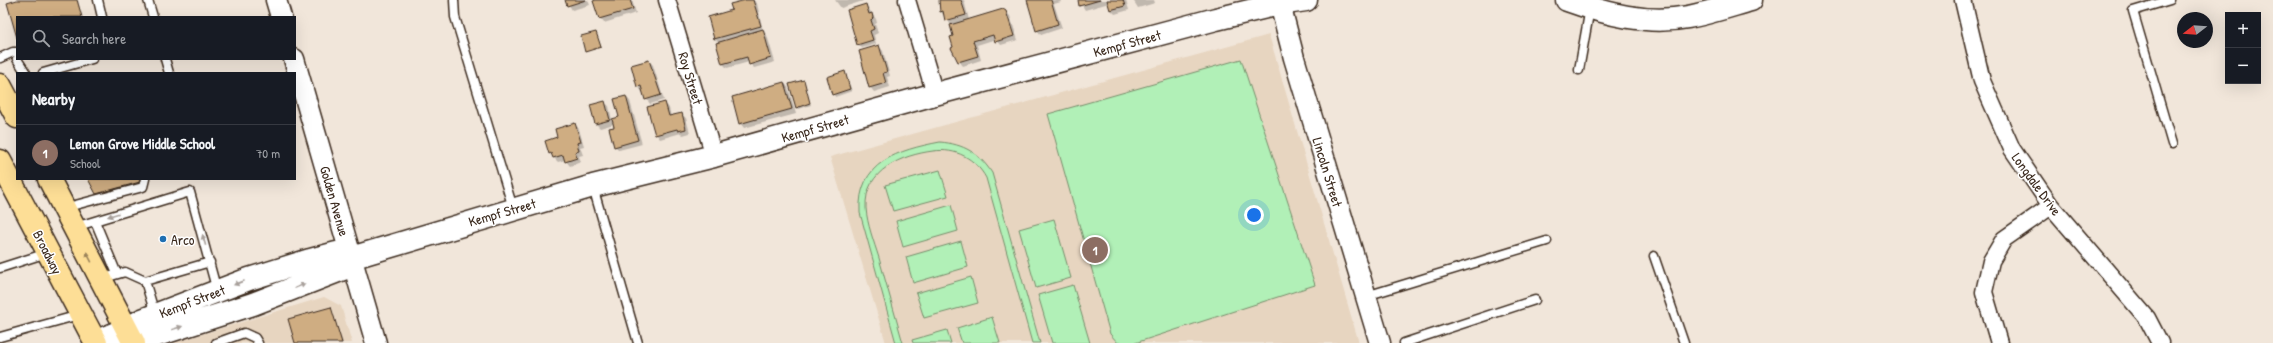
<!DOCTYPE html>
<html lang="en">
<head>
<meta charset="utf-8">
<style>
	body { margin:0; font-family:"Patrick Hand",sans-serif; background:#20242c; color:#f1f3f6 }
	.controls { position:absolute; right:12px; top:12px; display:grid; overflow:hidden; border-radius:0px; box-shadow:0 4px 16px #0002 }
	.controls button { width:36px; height:36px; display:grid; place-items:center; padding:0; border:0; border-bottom:1px solid #363941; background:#171b24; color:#f1f3f6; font:20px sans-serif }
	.compass { position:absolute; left:2177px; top:12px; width:36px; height:36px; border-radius:50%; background:#171b24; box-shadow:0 4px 16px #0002; rotate:253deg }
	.you { position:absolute; left:1254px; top:215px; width:14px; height:14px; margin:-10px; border:3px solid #fff; border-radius:50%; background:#1a73e8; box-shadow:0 0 0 6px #1a73e833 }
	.badge { display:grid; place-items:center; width:26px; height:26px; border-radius:50%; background:#8c9099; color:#fff; font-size:13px; font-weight:700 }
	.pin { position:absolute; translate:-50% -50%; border:2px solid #fff; box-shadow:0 1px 4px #0006 }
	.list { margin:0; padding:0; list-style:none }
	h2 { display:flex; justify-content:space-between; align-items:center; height:52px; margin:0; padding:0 16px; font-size:17px }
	h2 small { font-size:13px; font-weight:400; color:#9ea1a6 }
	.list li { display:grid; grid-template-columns:26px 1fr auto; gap:12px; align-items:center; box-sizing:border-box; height:56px; padding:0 16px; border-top:1px solid #363941 }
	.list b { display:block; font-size:15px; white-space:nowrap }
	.list p { margin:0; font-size:13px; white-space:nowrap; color:#9ea1a6 }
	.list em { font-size:13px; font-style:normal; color:#9ea1a6 }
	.icon { flex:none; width:22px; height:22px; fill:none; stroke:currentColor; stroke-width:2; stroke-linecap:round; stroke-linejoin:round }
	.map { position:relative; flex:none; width:2273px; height:343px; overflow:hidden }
	.search { position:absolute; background:#171b24; box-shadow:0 4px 16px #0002; left:16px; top:16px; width:280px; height:44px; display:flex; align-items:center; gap:10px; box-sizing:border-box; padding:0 14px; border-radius:0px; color:#9ea1a6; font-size:15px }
	.panel { position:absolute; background:#171b24; box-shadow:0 4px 16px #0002; left:16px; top:72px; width:280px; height:108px; border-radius:0px }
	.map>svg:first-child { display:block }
	.built { fill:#e7d5c0 }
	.pitch { fill:#b1f0b7; stroke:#768d6a }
	.shadow { fill:#0003 }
	.building { fill:#cfad82; stroke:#3b2a1e }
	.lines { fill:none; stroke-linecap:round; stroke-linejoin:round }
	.service-casing { stroke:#3b2a1e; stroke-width:11 }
	.minor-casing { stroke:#3b2a1e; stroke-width:19 }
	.tertiary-casing { stroke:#3b2a1e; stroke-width:23 }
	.secondary-casing { stroke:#3b2a1e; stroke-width:25 }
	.primary-casing { stroke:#3b2a1e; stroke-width:25 }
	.service { stroke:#fff; stroke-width:8 }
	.minor { stroke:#fff; stroke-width:16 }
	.tertiary { stroke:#fff; stroke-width:20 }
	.secondary { stroke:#fff; stroke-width:22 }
	.primary { stroke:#fdde96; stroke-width:22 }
	.oneway { fill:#a79f9a }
	.oneway2 { fill:#9c845a }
	.poi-dot { fill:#1f6fb2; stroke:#fff; stroke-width:1.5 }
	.labels { text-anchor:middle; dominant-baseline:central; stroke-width:3; stroke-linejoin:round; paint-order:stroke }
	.street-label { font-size:14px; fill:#3b2a1e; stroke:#fff }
	.poi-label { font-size:14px; fill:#3b2a1e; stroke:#fff; text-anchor:start }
</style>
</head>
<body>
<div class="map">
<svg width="2273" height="343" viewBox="0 0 2273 343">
	<rect width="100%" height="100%" fill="#f1e6da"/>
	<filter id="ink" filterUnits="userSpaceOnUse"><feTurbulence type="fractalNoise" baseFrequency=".025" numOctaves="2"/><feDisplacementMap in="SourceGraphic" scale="8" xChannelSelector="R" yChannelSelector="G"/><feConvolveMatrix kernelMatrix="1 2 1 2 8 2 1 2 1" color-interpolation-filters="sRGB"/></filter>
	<g filter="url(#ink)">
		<!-- built -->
		<path class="built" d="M1269,35l90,308h-473l-56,-186z
			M324,297l17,9 11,37h-179z"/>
		<!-- pitch -->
		<path class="pitch" d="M1241,59l74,226 -180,58h-17l-8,-9 -62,-220z
			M940,142c24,2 39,11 52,31l48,170h-8l-46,-165c-11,-20 -30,-30 -53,-27 -31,4 -69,19 -67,57 1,16 8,34 13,50 8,28 16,57 24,85h-7l-36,-130c-3,-51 38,-63 80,-71z
			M940,170l8,26 -55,15 -8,-26z
			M951,205l7,26 -55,16 -7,-26z
			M1054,219l17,59 -35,10 -17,-59z
			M961,241l7,26 -55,16 -7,-26z
			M971,277l7,26 -54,15 -8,-25z
			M1073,285l17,58h-38l-14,-48z
			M992,317l8,26h-38l-5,-15z
			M947,330l4,13h-38l-1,-3z"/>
		<!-- shadow -->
		<path class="shadow" d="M21,0h57l4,17h-65v18l-9,-31z
			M566,0h22l2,5 -18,5z
			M600,0h32l4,13 -32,10 -4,-5z
			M750,0h3l4,3 6,28 4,4 8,27 -21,6 -5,-6 -22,6 -4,-4 -4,-21 -4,-4 18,-28z
			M835,0h28v1l-22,7z
			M940,0h24l5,20 37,-8 4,4 8,24 -17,5 -5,-6 -19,6 4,15 -18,6 -4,-5 -8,-36 -10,-13z
			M1028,0h32l1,2 -7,2 8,24 -21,7 -4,-5z
			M1079,0h47l3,10 -14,4 -4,-4 -2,-7 -24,7z
			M1133,0h21l1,3 -17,5z
			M866,5l10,14 1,4 -2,1 3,9 -4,2 2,9 -14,4 -4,-4z
			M596,33l5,13 -15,5z
			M879,46l4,5 7,25 -3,1 3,10 -16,5 -4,-5z
			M649,61l4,4 11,35 -14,4 -12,-18z
			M845,73l7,18 -17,6 -7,-19z
			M803,81l8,24 -12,4 -2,-2z
			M784,83l4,4 8,27 -52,14 -4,-5z
			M626,97l4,4 12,43 -23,6 -4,-4 -1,-22 -14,4 -4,-4 8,-22 5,4 3,14 8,-2z
			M665,103l4,5 2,8 10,-2 5,4 4,15 -7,2 -2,-2 -21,6 -4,-5z
			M575,124l4,5 5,17 -4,1 3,8 -4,1 2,6 -11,4 -5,-6 -7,2 -4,-4 -7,-17 12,-3z
			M89,179h51l1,5 -42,11z
			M331,308l12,35h-47z"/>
		<!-- building -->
		<path class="building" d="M17,0h60l5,17h-65v21l-10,-35z
			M565,0h21l-19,6z
			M596,0h34l3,9 -34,10 -6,-18z
			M746,0h7l8,26 -47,13 -6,-22 24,-7 -2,-6z
			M939,0h22l5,15 -21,6 -2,-10 -3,1z
			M1027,0h24l7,24 -22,7z
			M1078,0h22l-21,6z
			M1107,0h16l2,6 -15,4z
			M866,4l3,10 3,-1 1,5 -2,2 3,9 -4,2 3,9 -16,5 -10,-35z
			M1003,9l3,2 8,25 -19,6 -2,-7 -20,6 5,15 -20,6 -7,-14 2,-1 -3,-10 3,-1 -3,-11z
			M763,29l8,29 -22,7 -2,-8 -25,7 -6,-21z
			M596,32l5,15 -16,5 -4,-16z
			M879,45l8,27 -4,1 3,10 -17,5 -10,-37z
			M649,60l12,35 -16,5 -4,-14 -4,1 -6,-22z
			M845,71l5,18 -18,6 -5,-18z
			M804,80l6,23 -14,5 -7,-24z
			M784,82l8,27 -53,15 -7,-27z
			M626,96l12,44 -24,7 -5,-19 5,-1 -2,-8 7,-2 -5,-18z
			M605,101l5,19 -15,4 -5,-19z
			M665,102l4,14 13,-3 4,16 -8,2 -1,-2 -22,6 -8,-28z
			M575,123l6,19 -4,1 2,8 -4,1 2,6 -12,4 -2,-7 -10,3 -2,-5 -2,1 -4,-13 12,-4 -2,-8z
			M88,179h51l1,3 -44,12z
			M331,307l11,36h-47l-7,-24z"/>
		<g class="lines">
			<defs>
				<path id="service" d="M98,0l4,17
					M148,0l5,17
					M454,0l1,17 58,191
					M2170,0l-37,11 39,133
					M0,58l13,-6h4
					M17,59l9,14
					M165,59l4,14
					M1579,70l11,-62
					M43,73l49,-14
					M593,187l45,156
					M64,208l79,-21 2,-8
					M95,221l22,53
					M75,227l115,-35 27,99
					M1654,256l30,87
					M0,268l47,-15
					M101,279l24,-7 20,9 65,-19
					M145,281l10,33
					M1366,296l181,-55
					M0,337l79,-22
					M216,343l28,-10 11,5 3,5
					M1404,343l131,-43"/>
				<path id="minor" d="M667,0l47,156
					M907,0l28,94
					M1963,0l19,81 30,68 39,57 96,112 13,25
					M1999,343l-15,-51 7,-31 13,-22 47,-33"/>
				<path id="tertiary" d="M276,0l5,17
					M1279,0l15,58 86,285
					M294,59l82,284"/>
				<path id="secondary" d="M1567,0c39,14 80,25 121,17 21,-4 42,-11 63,-17
					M126,329l28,7 99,-32 90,-35 8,-11
					M95,342l31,-13 16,-9 107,-41 61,-19 26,-7 15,5 242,-72 121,-30 221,-62 281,-75 63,-15 27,-4"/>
				<path id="primary" d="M0,85l17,32
					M0,161l96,182
					M49,179l85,164"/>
			</defs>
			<!-- service casing -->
			<use href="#service" class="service-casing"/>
			<!-- minor casing -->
			<use href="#minor" class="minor-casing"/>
			<!-- tertiary casing -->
			<use href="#tertiary" class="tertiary-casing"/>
			<!-- secondary casing -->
			<use href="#secondary" class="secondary-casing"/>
			<!-- primary casing -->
			<use href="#primary" class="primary-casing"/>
			<!-- service -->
			<use href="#service" class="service"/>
			<!-- minor -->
			<use href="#minor" class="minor"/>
			<!-- tertiary -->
			<use href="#tertiary" class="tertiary"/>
			<!-- secondary -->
			<use href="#secondary" class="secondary"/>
			<!-- primary -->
			<use href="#primary" class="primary"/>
		</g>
		<!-- one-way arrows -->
		<defs><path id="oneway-solid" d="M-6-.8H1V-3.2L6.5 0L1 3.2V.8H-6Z"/></defs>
		<g class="oneway">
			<use href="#oneway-solid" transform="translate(113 215) rotate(163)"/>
			<use href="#oneway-solid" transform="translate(204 240) rotate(-106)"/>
			<use href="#oneway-solid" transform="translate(239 283) rotate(159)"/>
			<use href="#oneway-solid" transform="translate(300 286) rotate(-22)"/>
			<use href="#oneway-solid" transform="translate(177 328) rotate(-17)"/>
		</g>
		<use class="oneway2" href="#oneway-solid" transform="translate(89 257) rotate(-117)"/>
	</g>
	<!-- markers -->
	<circle class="poi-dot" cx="163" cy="239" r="4"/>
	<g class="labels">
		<!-- street labels -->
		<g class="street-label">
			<text transform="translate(1127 43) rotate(-15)">Kempf Street</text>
			<text transform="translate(691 78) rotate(73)">Roy Street</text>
			<text transform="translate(815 128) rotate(-16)">Kempf Street</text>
			<text transform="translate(1328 172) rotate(73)">Lincoln Street</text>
			<text transform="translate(2037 184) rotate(54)">Longdale Drive</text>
			<text transform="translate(335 201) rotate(74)">Golden Avenue</text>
			<text transform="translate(502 212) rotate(-16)">Kempf Street</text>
			<text transform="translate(48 252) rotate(63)">Broadway</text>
			<text transform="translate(192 301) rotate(-21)">Kempf Street</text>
		</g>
		<!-- poi labels -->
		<g class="poi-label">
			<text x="171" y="239">Arco</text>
		</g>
	</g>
</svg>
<div class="controls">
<button>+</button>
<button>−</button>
</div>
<svg class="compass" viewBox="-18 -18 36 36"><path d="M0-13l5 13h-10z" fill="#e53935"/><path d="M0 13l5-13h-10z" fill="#9ea1a6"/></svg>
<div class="you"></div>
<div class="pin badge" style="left:1095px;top:250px;background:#8d6e63">1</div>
<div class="search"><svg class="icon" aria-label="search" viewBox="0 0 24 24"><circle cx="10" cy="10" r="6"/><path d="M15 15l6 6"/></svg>Search here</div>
<section class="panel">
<h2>Nearby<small></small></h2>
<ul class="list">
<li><span class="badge" style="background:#8d6e63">1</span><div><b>Lemon Grove Middle School</b><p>School</p></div><em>70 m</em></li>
</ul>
</section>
</div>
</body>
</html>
